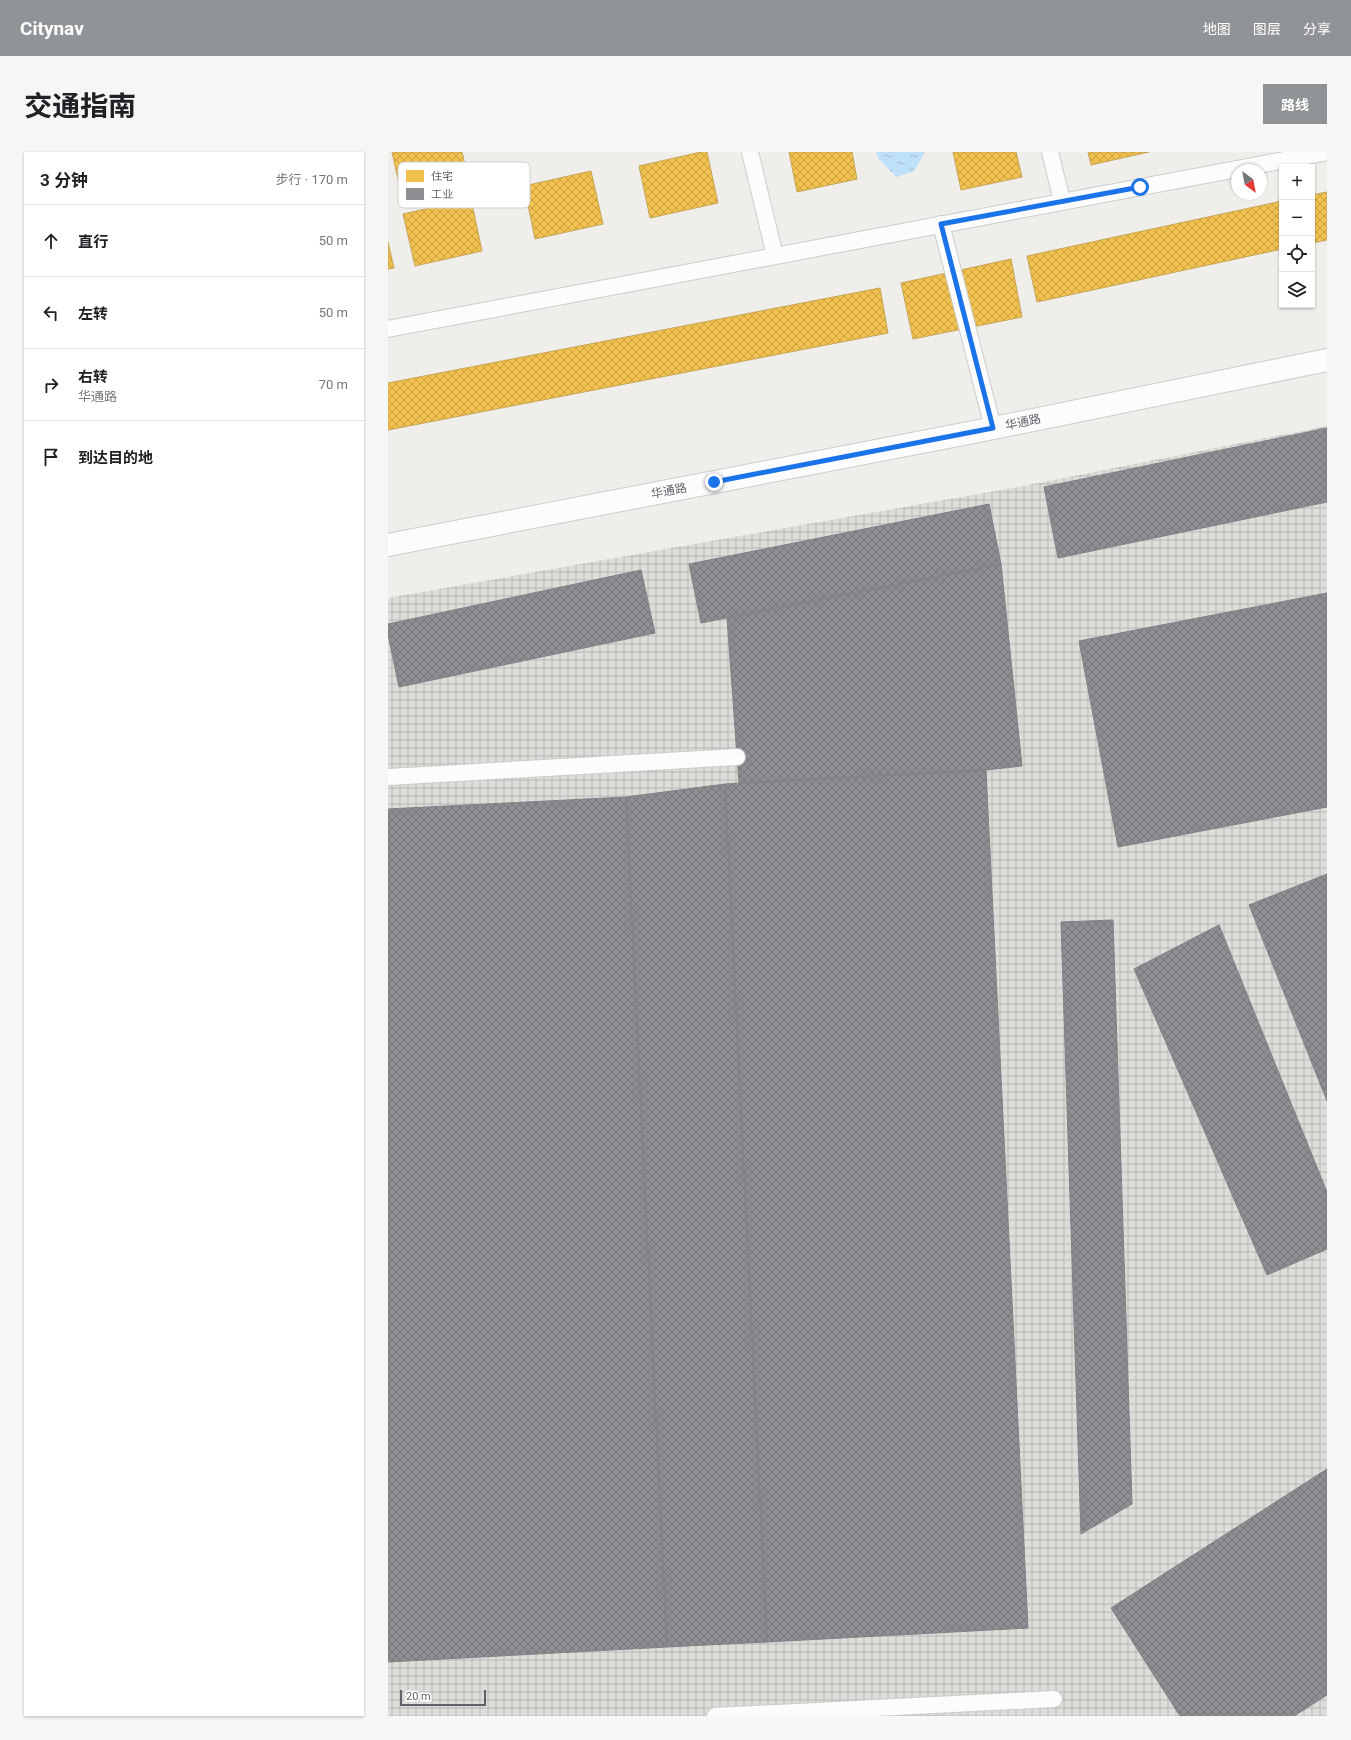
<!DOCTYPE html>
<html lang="zh">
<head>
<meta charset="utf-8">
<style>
	body { margin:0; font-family:Roboto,"Noto Sans SC",sans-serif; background:#f6f6f6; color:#202124 }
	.controls { position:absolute; right:12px; top:12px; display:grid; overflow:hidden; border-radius:0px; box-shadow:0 1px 3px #0004 }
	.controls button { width:36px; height:36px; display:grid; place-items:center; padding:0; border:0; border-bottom:1px solid #e0e0e0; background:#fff; color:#202124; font:20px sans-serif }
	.compass { position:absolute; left:843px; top:12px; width:36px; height:36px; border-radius:50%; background:#fff; box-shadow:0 1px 3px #0004; rotate:148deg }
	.scale { position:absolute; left:12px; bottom:10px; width:86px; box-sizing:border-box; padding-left:4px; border:2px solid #5f6368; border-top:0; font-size:11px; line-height:14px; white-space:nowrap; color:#5f6368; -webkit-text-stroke:3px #fff; paint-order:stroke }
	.stop { position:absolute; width:12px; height:12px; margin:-9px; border:3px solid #1a73e8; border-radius:50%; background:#fff }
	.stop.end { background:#1a73e8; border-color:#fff; box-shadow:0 1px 4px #0008 }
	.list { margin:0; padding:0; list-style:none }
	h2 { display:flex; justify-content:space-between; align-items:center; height:52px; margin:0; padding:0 16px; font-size:17px }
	h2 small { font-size:13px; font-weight:400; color:#757577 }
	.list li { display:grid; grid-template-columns:26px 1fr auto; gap:12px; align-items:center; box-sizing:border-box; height:72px; padding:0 16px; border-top:1px solid #e0e0e0 }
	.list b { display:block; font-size:15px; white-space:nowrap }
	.list p { margin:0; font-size:13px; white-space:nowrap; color:#757577 }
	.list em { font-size:13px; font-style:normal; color:#757577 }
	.icon { flex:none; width:22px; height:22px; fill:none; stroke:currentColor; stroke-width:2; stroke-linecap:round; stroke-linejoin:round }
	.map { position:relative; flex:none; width:939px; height:1564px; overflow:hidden; border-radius:0px }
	header { display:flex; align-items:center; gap:24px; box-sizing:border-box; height:56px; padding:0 20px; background:#919496; color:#fff }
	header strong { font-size:19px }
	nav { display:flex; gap:22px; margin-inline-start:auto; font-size:14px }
	.intro { display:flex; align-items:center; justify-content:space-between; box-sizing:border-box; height:96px; padding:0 24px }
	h1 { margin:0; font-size:28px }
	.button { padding:10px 18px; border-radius:0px; background:#919496; color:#fff; font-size:14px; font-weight:700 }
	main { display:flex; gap:24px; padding:0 24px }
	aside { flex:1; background:#fff; border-radius:0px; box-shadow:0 1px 3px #0004 }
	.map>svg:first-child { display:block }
	.industrial { fill:url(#industrial-grid) }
	.water { fill:url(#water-ripples) }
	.homes { fill:url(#homes-cross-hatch); stroke:#c6a556 }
	.industry { fill:url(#industry-cross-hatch); stroke:#7f8085 }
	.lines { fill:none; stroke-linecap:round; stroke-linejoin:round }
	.service-casing { stroke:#cbcccc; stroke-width:18 }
	.minor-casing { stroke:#cbcccc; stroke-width:24 }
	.service { stroke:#fdfcfc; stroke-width:16 }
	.minor { stroke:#fdfcfc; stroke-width:22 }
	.route { stroke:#1a73e8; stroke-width:5 }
	.labels { text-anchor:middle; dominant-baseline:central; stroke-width:4; stroke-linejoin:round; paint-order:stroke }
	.street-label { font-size:12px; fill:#5f6368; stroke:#fff }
	.key { fill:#fff; stroke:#cfd0d2; stroke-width:1 }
	.key-label { font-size:11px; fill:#5f6368 }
</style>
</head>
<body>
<header>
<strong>Citynav</strong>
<nav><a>地图</a><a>图层</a><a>分享</a></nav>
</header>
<div class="intro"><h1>交通指南</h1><a class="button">路线</a></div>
<main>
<aside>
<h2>3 分钟<small>步行 · 170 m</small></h2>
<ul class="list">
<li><svg class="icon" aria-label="ahead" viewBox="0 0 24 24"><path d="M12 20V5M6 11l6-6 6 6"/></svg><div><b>直行</b></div><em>50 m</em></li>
<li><svg class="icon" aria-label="left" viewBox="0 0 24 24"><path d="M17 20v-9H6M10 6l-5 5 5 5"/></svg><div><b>左转</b></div><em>50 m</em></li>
<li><svg class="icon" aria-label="right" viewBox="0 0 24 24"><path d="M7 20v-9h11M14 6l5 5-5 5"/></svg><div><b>右转</b><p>华通路</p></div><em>70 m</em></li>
<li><svg class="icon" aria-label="arrive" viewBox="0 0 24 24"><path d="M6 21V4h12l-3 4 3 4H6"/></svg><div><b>到达目的地</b></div></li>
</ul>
</aside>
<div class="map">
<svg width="939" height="1564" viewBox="0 0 939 1564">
	<defs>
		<pattern id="industrial-grid" width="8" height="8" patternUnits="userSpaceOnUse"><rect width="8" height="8" fill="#dfddda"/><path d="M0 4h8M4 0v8" fill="none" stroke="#b8b7b5"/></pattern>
		<pattern id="water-ripples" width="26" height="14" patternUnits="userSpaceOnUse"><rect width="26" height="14" fill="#bfe0f9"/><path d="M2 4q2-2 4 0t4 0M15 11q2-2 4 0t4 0" fill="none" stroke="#9eb9cd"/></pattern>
		<pattern id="homes-cross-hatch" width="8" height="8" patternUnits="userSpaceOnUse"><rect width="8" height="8" fill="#f2c14e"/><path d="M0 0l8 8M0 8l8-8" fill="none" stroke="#c7a045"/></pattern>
		<pattern id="industry-cross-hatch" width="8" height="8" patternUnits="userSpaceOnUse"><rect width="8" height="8" fill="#8d8d92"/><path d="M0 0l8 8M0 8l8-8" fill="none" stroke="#76777b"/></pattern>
	</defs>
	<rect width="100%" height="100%" fill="#efeeea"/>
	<!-- industrial -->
	<path class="industrial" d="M939,274v1290h-939v-1118l630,-111z"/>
	<!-- water -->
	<path class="water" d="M488,0h49l-11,19 -18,6 -18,-19z"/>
	<!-- homes -->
	<path class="homes" d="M4,0h70l4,17 -67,15z
		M313,0h6l11,51 -68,15 -11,-52z
		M401,0h63l5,27 -60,13z
		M565,0h63l6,25 -61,13z
		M700,0h61l-58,13z
		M203,19l12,53 -68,15 -11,-53z
		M939,40v48l-15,3v-48z
		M83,47l11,52 -67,15 -12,-52z
		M894,49v48l-245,53 -10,-46z
		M0,90l6,26 -6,1z
		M623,107l11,58 -109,22 -12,-56z
		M492,136l8,45 -500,97v-47z"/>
	<!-- industry -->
	<path class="industry" d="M939,276v74l-269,56 -14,-71z
		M601,352l12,60 -300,59 -12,-59z
		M613,412l21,202 -36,4 -247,13 -12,-165z
		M253,418l14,63 -256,54 -11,-52v-11z
		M939,441v214l-209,40 -39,-206z
		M598,618l42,858 -261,14 -42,-858z
		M337,632l42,858 -100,5 -41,-850z
		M238,645l41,850 -279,15v-853z
		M939,722v227l-78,-196z
		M725,768l19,584 -51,30 -20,-612z
		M831,773l108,267v57l-60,26 -133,-306z
		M939,1317v226l-33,21h-114l-69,-108z"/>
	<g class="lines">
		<defs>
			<path id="service" d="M362,0l25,104
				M662,0l12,49
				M553,72l52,204
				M0,177l939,-177
				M0,625l349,-20
				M327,1564l339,-17"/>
			<path id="minor" d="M0,393l591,-114 348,-71"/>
		</defs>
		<!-- service casing -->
		<use href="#service" class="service-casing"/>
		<!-- minor casing -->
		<use href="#minor" class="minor-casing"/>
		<!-- service -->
		<use href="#service" class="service"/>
		<!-- minor -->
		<use href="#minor" class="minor"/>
	</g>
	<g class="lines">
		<!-- route -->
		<path class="route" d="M326,330l279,-54 -52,-204 199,-37"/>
	</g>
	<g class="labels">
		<!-- street labels -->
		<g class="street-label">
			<text transform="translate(635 270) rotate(-12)">华通路</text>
			<text transform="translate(281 339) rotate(-11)">华通路</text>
		</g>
	</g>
	<!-- legend -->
	<rect x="10" y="10" width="132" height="46" rx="6" class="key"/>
	<rect x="18" y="18" width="18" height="12" fill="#f2c14e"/>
	<rect x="18" y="36" width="18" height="12" fill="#8d8d92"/>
	<g class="key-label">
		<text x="43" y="28">住宅</text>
		<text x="43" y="46">工业</text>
	</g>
</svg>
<div class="controls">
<button>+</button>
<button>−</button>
<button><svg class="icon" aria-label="locate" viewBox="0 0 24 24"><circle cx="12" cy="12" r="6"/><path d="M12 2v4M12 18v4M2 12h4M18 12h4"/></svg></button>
<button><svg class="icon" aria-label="layers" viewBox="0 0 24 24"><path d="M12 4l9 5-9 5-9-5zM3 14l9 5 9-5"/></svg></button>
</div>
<svg class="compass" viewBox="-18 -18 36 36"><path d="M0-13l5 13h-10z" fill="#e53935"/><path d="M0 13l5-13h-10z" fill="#757577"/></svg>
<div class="scale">20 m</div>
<div class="stop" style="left:752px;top:35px"></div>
<div class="stop end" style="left:326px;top:330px"></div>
</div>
</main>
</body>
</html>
